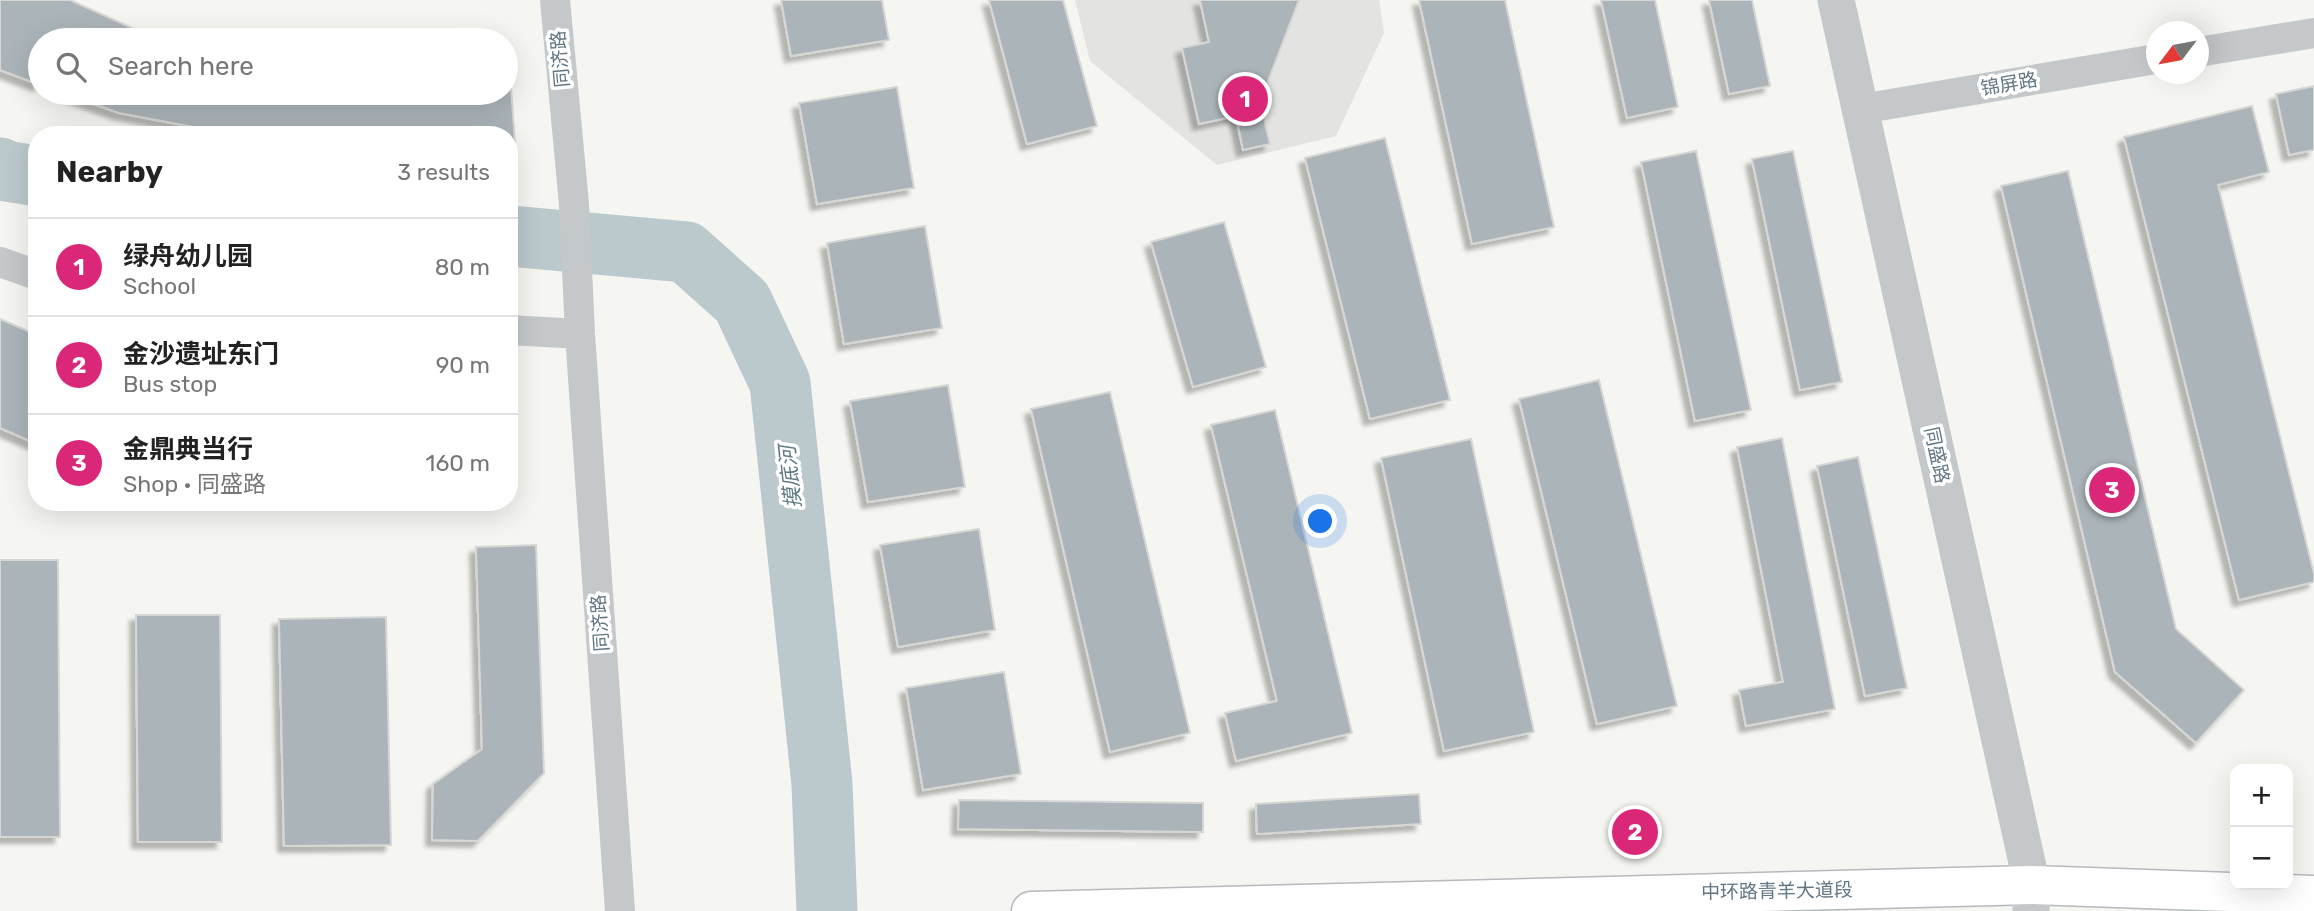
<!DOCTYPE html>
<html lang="en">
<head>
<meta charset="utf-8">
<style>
	body { margin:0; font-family:Rubik,"Noto Sans SC",sans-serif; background:#f6f6f6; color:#222 }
	.controls { position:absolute; right:21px; bottom:21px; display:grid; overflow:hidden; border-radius:14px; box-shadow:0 7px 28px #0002 }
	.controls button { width:63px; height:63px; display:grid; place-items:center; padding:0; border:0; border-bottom:2px solid #e0e0e0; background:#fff; color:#222; font:35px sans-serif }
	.compass { position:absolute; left:2146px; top:21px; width:63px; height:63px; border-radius:50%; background:#fff; box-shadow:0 7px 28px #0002; rotate:238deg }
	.you { position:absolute; left:1321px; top:522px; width:24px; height:24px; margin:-18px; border:5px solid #fff; border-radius:50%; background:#1a73e8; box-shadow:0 0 0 10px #1a73e833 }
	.badge { display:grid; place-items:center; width:46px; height:46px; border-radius:50%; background:#db2777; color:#fff; font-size:23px; font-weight:700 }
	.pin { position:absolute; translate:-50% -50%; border:4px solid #fff; box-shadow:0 2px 7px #0006 }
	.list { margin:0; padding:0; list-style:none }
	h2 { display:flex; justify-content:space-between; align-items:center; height:91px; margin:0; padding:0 28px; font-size:30px }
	h2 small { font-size:23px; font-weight:400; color:#767676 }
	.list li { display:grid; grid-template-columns:46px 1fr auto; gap:21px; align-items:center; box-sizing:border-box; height:98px; padding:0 28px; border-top:2px solid #e0e0e0 }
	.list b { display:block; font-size:26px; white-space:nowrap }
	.list p { margin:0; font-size:23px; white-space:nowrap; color:#767676 }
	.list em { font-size:23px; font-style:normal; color:#767676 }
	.icon { flex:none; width:38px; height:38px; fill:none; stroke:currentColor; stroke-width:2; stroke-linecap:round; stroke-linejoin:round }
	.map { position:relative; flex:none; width:2314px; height:911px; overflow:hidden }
	.search { position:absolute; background:#fff; box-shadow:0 7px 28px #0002; left:28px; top:28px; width:490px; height:77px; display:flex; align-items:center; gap:18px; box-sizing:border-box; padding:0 24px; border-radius:38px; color:#767676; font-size:26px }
	.panel { position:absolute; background:#fff; box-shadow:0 7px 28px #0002; left:28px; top:126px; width:490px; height:385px; border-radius:28px }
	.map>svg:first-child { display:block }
	.built { fill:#e3e4e2 }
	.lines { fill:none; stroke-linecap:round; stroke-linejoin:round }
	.river { stroke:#bbc8cc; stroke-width:61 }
	.building { fill:#abb4b9; stroke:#d6d6d4; stroke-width:2; filter:url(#shadow) }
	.primary-casing { stroke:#b5babd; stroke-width:41 }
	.minor { stroke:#c4c8cb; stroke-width:30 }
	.tertiary { stroke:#c4c8cb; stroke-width:37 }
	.primary { stroke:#fff; stroke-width:38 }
	.labels { text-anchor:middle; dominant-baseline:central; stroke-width:7; stroke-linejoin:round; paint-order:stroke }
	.street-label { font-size:19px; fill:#627684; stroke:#fff }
	.water-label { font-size:21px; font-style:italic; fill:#5d7982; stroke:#fff }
</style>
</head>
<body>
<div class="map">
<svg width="2314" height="911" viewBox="0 0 2314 911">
	<defs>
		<filter id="shadow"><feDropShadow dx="-6" dy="6" stdDeviation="2" flood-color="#0004"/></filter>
	</defs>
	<rect width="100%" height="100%" fill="#f5f5f1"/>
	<!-- built -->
	<path class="built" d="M1075,0h304l5,33 -48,103 -119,29 -127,-104z"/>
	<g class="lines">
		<!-- river -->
		<path class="river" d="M0,168l6,3 31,5
			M509,236l177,16 56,50 38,81 42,401 5,127"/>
	</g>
	<!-- building -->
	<path class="building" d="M0,0h70l73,33 33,7h-136v45l-40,-15z
		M781,0h101l7,40 -98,16z
		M989,0h74l34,126 -70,18z
		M1200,0h99l-39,102 10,42 -27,6 -7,-34 -37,8 -17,-76 27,-6z
		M1419,0h86l49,227 -82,17z
		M1601,0h54l23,107 -51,11z
		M1709,0h43l18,86 -41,8z
		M506,74h4l6,82h-7v-21h-273l-117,-22 -56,-20h443z
		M2314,86v64l-25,5 -13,-61z
		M897,87l17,101 -97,16 -18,-101z
		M2252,106l17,66 -51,13 96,389v8l-75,18 -115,-463z
		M1385,138l65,262 -80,19 -65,-261z
		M1696,151l55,259 -56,11 -54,-259z
		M1793,151l49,231 -42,8 -48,-231z
		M2068,171l108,458 68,61 -48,53 -81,-71 -114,-486z
		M1224,222l42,145 -73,20 -42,-145z
		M925,226l17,102 -98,16 -17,-101z
		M0,319l37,16v109l-37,-16z
		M1599,380l78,326 -80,18 -78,-325z
		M948,385l17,102 -97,15 -18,-101z
		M1110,392l80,341 -80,19 -79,-343z
		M1275,410l77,323 -116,28 -11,-48 52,-12 -66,-276z
		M1782,438l53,271 -89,17 -7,-36 44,-8 -46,-235z
		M1471,439l63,293 -90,19 -63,-293z
		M1858,457l49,231 -42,8 -48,-230z
		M979,529l16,101 -97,17 -18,-102z
		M536,545l8,228 -66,68 -46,-1 1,-56 49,-35 -6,-202z
		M0,560h58l2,277h-60z
		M136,615h84l2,227h-84z
		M386,617l5,228 -107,1 -5,-227z
		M1004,672l17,102 -98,16 -17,-102z
		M1419,794l2,30 -164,10 -1,-30z
		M959,800l244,3v29l-245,-3z"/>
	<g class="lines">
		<defs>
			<path id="primary" d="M1031,911l1001,-26 282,10"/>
		</defs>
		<!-- primary casing -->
		<use href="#primary" class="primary-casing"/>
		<!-- minor -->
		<path class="minor" d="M555,0l19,204 6,130 40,577
			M2198,52l116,-19
			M1861,109l295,-50
			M0,262l37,13
			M509,330l71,4"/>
		<!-- tertiary -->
		<path class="tertiary" d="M1836,0l196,885 -1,26"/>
		<!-- primary -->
		<use href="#primary" class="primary"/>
	</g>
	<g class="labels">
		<!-- street labels -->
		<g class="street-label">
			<text transform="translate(560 59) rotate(-95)">同济路</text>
			<text transform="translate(2009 84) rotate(-10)">锦屏路</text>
			<text transform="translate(1937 455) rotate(78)">同盛路</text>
			<text transform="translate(600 623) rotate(-94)">同济路</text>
			<text transform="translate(1777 891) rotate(-1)">中环路青羊大道段</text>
		</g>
		<!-- water labels -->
		<g class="water-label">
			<text transform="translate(790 477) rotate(-96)">摸底河</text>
		</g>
	</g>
</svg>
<div class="controls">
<button>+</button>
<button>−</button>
</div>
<svg class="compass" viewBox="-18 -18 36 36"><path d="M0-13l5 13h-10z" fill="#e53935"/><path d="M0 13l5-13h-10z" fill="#767676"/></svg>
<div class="you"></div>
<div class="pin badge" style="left:1245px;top:99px">1</div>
<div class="pin badge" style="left:1635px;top:832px">2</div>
<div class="pin badge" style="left:2112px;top:490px">3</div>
<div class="search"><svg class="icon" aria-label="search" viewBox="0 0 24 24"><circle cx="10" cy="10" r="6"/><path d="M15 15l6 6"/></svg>Search here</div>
<section class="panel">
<h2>Nearby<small>3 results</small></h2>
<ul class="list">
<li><span class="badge">1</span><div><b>绿舟幼儿园</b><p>School</p></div><em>80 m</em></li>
<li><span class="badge">2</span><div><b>金沙遗址东门</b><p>Bus stop</p></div><em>90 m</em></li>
<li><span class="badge">3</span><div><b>金鼎典当行</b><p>Shop · 同盛路</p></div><em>160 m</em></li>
</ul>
</section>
</div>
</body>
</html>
